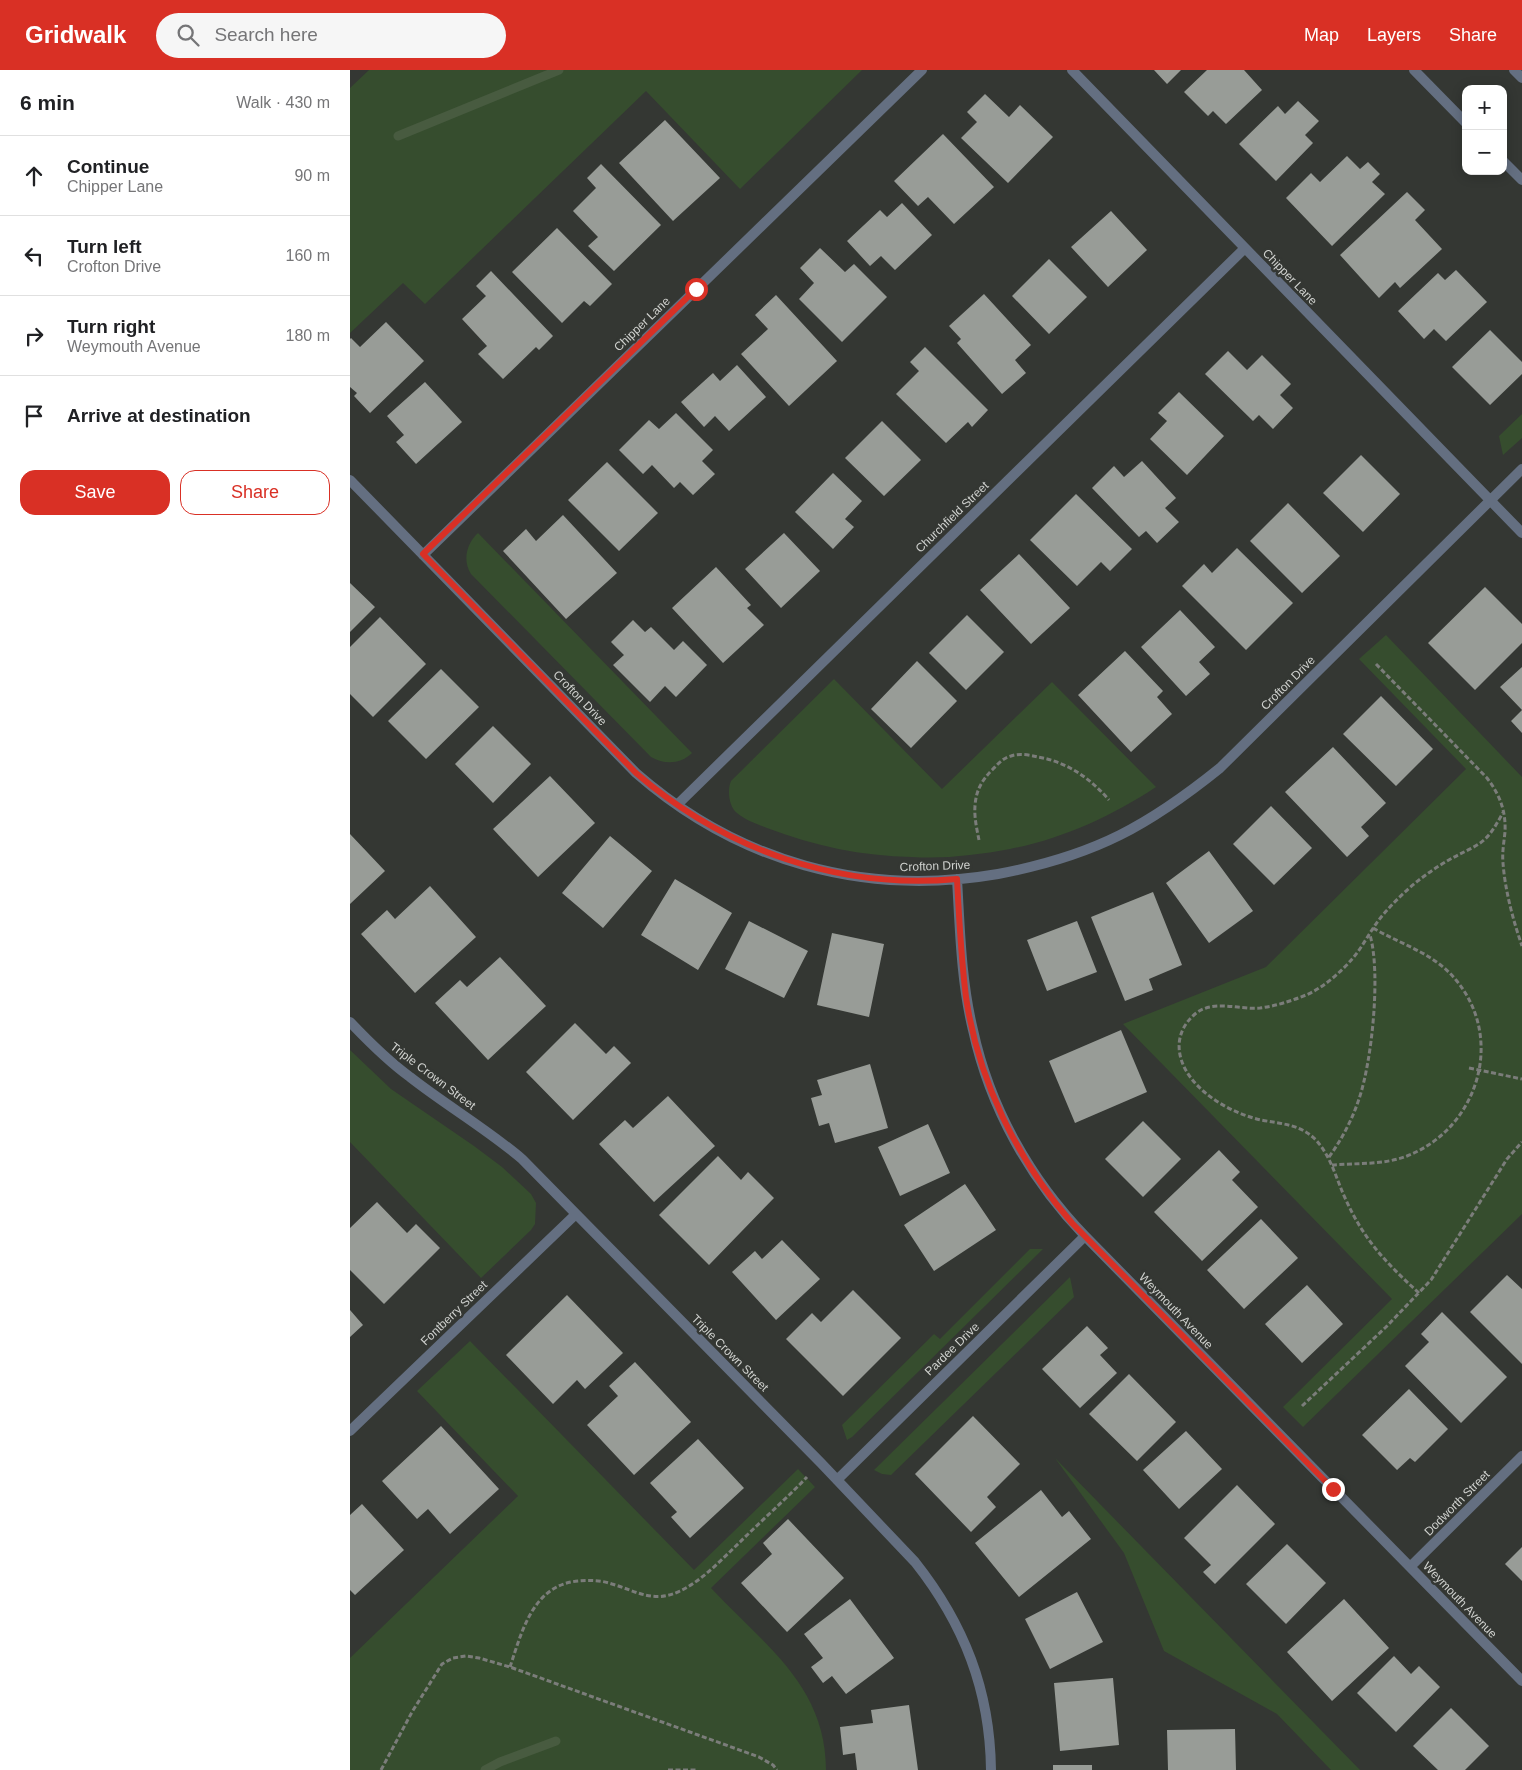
<!DOCTYPE html>
<html lang="en">
<head>
<meta charset="utf-8">
<style>
	body { margin:0; font-family:Arial,sans-serif; background:#f6f6f6; color:#202124 }
	.controls { position:absolute; right:15px; top:15px; display:grid; overflow:hidden; border-radius:10px; box-shadow:0 2px 12px #0003 }
	.controls button { width:45px; height:45px; display:grid; place-items:center; padding:0; border:0; border-bottom:1px solid #e0e0e0; background:#fff; color:#202124; font:25px sans-serif }
	.stop { position:absolute; width:15px; height:15px; margin:-11px; border:4px solid #d93025; border-radius:50%; background:#fff }
	.stop.end { background:#d93025; border-color:#fff; box-shadow:0 1px 5px #0008 }
	.list { margin:0; padding:0; list-style:none }
	h2 { display:flex; justify-content:space-between; align-items:center; height:65px; margin:0; padding:0 20px; font-size:21px }
	h2 small { font-size:16px; font-weight:400; color:#757577 }
	.list li { display:grid; grid-template-columns:32px 1fr auto; gap:15px; align-items:center; box-sizing:border-box; height:80px; padding:0 20px; border-top:1px solid #e0e0e0 }
	.list b { display:block; font-size:19px; white-space:nowrap }
	.list p { margin:0; font-size:16px; white-space:nowrap; color:#757577 }
	.list em { font-size:16px; font-style:normal; color:#757577 }
	.actions { display:flex; gap:10px; padding:15px 20px }
	.actions a { flex:1; padding:11px 0; border:1px solid #d93025; border-radius:15px; text-align:center; font-size:18px; color:#d93025 }
	.actions .main { background:#d93025; color:#fff }
	.icon { flex:none; width:28px; height:28px; fill:none; stroke:currentColor; stroke-width:2; stroke-linecap:round; stroke-linejoin:round }
	.map { position:relative; flex:none; width:1172px; height:1700px; overflow:hidden }
	header { display:flex; align-items:center; gap:30px; box-sizing:border-box; height:70px; padding:0 25px; background:#d93025; color:#fff }
	header strong { font-size:24px }
	nav { display:flex; gap:28px; margin-inline-start:auto; font-size:18px }
	.search { width:350px; height:45px; background:#f6f6f6; display:flex; align-items:center; gap:12px; box-sizing:border-box; padding:0 18px; border-radius:28px; color:#757577; font-size:19px }
	main { display:flex }
	aside { flex:1; background:#fff }
	.map>svg:first-child { display:block }
	.green { fill:#364d2e }
	.lines { fill:none; stroke-linecap:round; stroke-linejoin:round }
	.stream { stroke:#485b40; stroke-width:9 }
	.building { fill:#989c97 }
	.path { stroke:#7b7d7a; stroke-width:3; stroke-dasharray:5 2.5; stroke-linecap:butt }
	.lane { stroke:#646f81; stroke-width:10 }
	.street { stroke:#646f81; stroke-width:10 }
	.route { stroke:#d93025; stroke-width:6 }
	.labels { text-anchor:middle; dominant-baseline:central; stroke-width:5; stroke-linejoin:round; paint-order:stroke }
	.street-label { font-size:12px; fill:#d0d2cf; stroke:#343733 }
</style>
</head>
<body>
<header>
<strong>Gridwalk</strong>
<div class="search"><svg class="icon" aria-label="search" viewBox="0 0 24 24"><circle cx="10" cy="10" r="6"/><path d="M15 15l6 6"/></svg>Search here</div>
<nav><a>Map</a><a>Layers</a><a>Share</a></nav>
</header>
<main>
<aside>
<h2>6 min<small>Walk · 430 m</small></h2>
<ul class="list">
<li><svg class="icon" aria-label="ahead" viewBox="0 0 24 24"><path d="M12 20V5M6 11l6-6 6 6"/></svg><div><b>Continue</b><p>Chipper Lane</p></div><em>90 m</em></li>
<li><svg class="icon" aria-label="left" viewBox="0 0 24 24"><path d="M17 20v-9H6M10 6l-5 5 5 5"/></svg><div><b>Turn left</b><p>Crofton Drive</p></div><em>160 m</em></li>
<li><svg class="icon" aria-label="right" viewBox="0 0 24 24"><path d="M7 20v-9h11M14 6l5 5-5 5"/></svg><div><b>Turn right</b><p>Weymouth Avenue</p></div><em>180 m</em></li>
<li><svg class="icon" aria-label="arrive" viewBox="0 0 24 24"><path d="M6 21V4h12l-3 4 3 4H6"/></svg><div><b>Arrive at destination</b></div></li>
</ul>
<div class="actions"><a class="main">Save</a><a>Share</a></div>
</aside>
<div class="map">
<svg width="1172" height="1700" viewBox="0 0 1172 1700">
	<rect width="100%" height="100%" fill="#343733"/>
	<!-- green -->
	<path class="green" d="M19,0h493l-122,119 -94,-98 -221,213 -22,-21 -53,50v-245z
		M1172,344v24l-19,17 -4,-19z
		M128,463l214,220c-11,11 -27,12 -41,4l-180,-183c-9,-14 -4,-31 7,-41z
		M1036,565l136,142v437l-219,213 -20,-20 109,-108 -269,-275 143,-57 200,-198 -107,-110z
		M484,609l108,110 110,-107 104,105c-44,29 -94,52 -146,62 -32,6 -66,10 -98,8 -50,-1 -98,-11 -145,-29 -10,-4 -22,-8 -30,-15 -8,-6 -10,-23 -6,-32z
		M0,980l41,39 83,57 28,21 29,27 5,9 -1,21 -4,6 -50,48 -131,-136z
		M680,1179h13l-191,188 -5,3 -5,-15 92,-91 6,5z
		M720,1207l4,20 -183,178 -9,-1 -8,-4z
		M120,1271l224,229 104,-101 17,18 -104,101c52,56 115,97 115,182h-476v-112l168,-162 -101,-105z
		M705,1388l305,312h-29l-54,-56 -113,-63 -40,-98z"/>
	<g class="lines">
		<!-- stream -->
		<path class="stream" d="M48,66l161,-66
			M135,1700l15,-8 56,-21"/>
	</g>
	<!-- building -->
	<path class="building" d="M804,0h27l-14,14z
		M857,0h37l18,20 -36,34 -13,-13 -5,5 -24,-24z
		M635,24l24,23 11,-12 33,32 -45,46 -47,-45 16,-16 -10,-10z
		M948,31l21,20 -14,14 8,8 -37,38 -37,-37 39,-38 7,8z
		M315,50l55,58 -47,43 -54,-58z
		M593,64l51,53 -40,37 -26,-27 -10,9 -24,-25z
		M997,86l13,13 8,-7 12,12 -8,8 13,12 -53,52 -46,-48 25,-25 9,9z
		M251,94l60,61 -47,46 -26,-25 10,-9 -25,-26 23,-23 -9,-10z
		M1057,122l18,18 -10,10 27,29 -42,39 -5,-6 -16,16 -39,-43z
		M552,133l30,32 -37,35 -14,-14 -11,10 -23,-25 33,-31 7,7z
		M761,141l36,39 -39,37 -37,-40z
		M207,158l55,56 -22,22 -6,-5 -22,22 -50,-51z
		M470,178l25,24 9,-8 33,33 -45,45 -43,-43 15,-16 -14,-15z
		M699,189l38,38 -38,37 -37,-38z
		M1106,200l31,32 -41,39 -12,-12 -10,10 -26,-28 40,-38 7,7z
		M141,201l62,65 -14,14 -3,-3 -33,32 -25,-25 9,-8 -25,-27 24,-23 -10,-10z
		M634,224l47,51 -16,15 11,13 -24,21 -45,-51 4,-4 -12,-13z
		M426,225l61,66 -48,45 -48,-52 27,-25 -13,-14z
		M36,252l38,39 -54,52 -16,-17 3,-3 -7,-6v-48l1,-1 9,9z
		M1140,260l32,32v12l-32,31 -38,-38z
		M575,277l63,63 -16,17 -4,-5 -22,21 -50,-49 23,-23 -9,-9z
		M878,281l19,19 15,-15 29,29 -11,11 13,13 -20,21 -14,-14 -6,6 -48,-47z
		M387,295l29,32 -37,34 -14,-15 -11,11 -23,-25 32,-29 7,8z
		M75,312l37,40 -46,42 -20,-22 8,-7 -17,-19z
		M829,322l45,44 -37,39 -37,-36 17,-18 -9,-8z
		M326,343l37,37 -11,11 13,13 -22,21 -13,-13 -6,6 -22,-23 -9,9 -24,-24 30,-30 10,9z
		M532,351l39,39 -37,36 -39,-38z
		M1011,385l39,39 -37,38 -40,-39z
		M792,391l34,37 -11,10 14,14 -22,21 -11,-12 -7,6 -47,-49 22,-22 10,11z
		M257,392l51,51 -39,38 -51,-51z
		M483,403l29,28 -17,18 9,8 -21,22 -38,-37z
		M726,424l56,55 -22,22 -9,-9 -24,24 -47,-46z
		M938,433l52,53 -38,37 -52,-52z
		M213,445l54,58 -51,46 -63,-68 23,-22 10,12z
		M434,463l36,38 -39,37 -36,-39z
		M887,478l56,55 -47,47 -64,-64 22,-22 8,9z
		M669,484l51,54 -39,36 -51,-54z
		M366,497l35,38 -4,3 17,17 -41,38 -51,-55z
		M0,513l25,24 -25,25z
		M1135,517l37,37v19l-47,47 -47,-47z
		M830,540l35,37 -16,15 11,12 -24,22 -45,-49z
		M617,545l37,37 -38,38 -37,-37z
		M30,547l46,47 -53,53 -23,-23v-47z
		M283,550l12,12 6,-5 23,23 9,-9 24,24 -31,32 -11,-11 -15,16 -37,-37 11,-10 -13,-13z
		M775,581l38,40 -6,6 15,17 -41,38 -53,-57z
		M567,591l40,40 -46,47 -40,-39z
		M1172,597v66l-11,-12 11,-11 -22,-23z
		M91,599l38,38 -53,52 -38,-38z
		M1031,626l52,53 -37,37 -53,-52z
		M143,656l38,38 -38,39 -38,-39z
		M983,677l53,56 -25,24 8,9 -22,21 -62,-65z
		M200,706l45,47 -57,54 -45,-48z
		M921,736l41,42 -38,37 -41,-41z
		M0,764l35,37 -35,33z
		M260,766l42,35 -49,57 -41,-35z
		M859,781l44,60 -44,32 -43,-60z
		M325,809l57,34 -34,57 -57,-35z
		M80,816l46,51 -61,56 -54,-59 26,-24 8,9z
		M803,822l29,73 -33,14 4,11 -28,11 -34,-84z
		M399,851l59,30 -24,47 -59,-29z
		M727,851l20,51 -50,19 -20,-51z
		M482,863l52,11 -15,73 -52,-12z
		M150,887l46,49 -58,54 -53,-57 25,-23 7,7z
		M225,953l31,31 8,-8 17,17 -58,57 -47,-48z
		M771,960l26,62 -72,31 -26,-62z
		M520,994l18,64 -53,15 -6,-20 -10,3 -8,-28 11,-3 -5,-15z
		M318,1026l47,50 -61,56 -55,-58 26,-24 8,8z
		M793,1051l38,38 -38,38 -38,-38z
		M578,1054l22,49 -50,23 -22,-49z
		M869,1080l21,22 -8,8 26,27 -56,54 -48,-49z
		M368,1086l23,24 7,-8 26,26 -65,67 -50,-50z
		M615,1114l31,46 -62,41 -30,-46z
		M27,1132l30,31 9,-9 24,24 -56,56 -34,-34v-42z
		M911,1149l37,39 -54,51 -37,-39z
		M432,1170l38,39 -44,41 -44,-48 23,-21 7,8z
		M1157,1205l15,14v75l-52,-52z
		M957,1215l36,39 -41,39 -37,-39z
		M503,1220l48,48 -58,58 -57,-57 26,-26 9,9z
		M217,1225l56,58 -38,36 -8,-9 -24,24 -47,-49z
		M0,1240l13,15 -13,12z
		M1092,1242l65,65 -46,46 -56,-57 24,-24 -8,-8z
		M737,1256l21,22 -8,7 17,18 -37,35 -38,-39z
		M285,1292l56,60 -57,53 -47,-50 31,-29 -9,-10z
		M779,1304l47,48 -39,39 -48,-47z
		M1059,1319l39,40 -33,33 -5,-4 -13,12 -35,-35z
		M623,1346l47,48 -33,33 9,10 -25,25 -56,-58z
		M91,1356l58,63 -49,45 -22,-25 -11,10 -35,-38z
		M836,1361l36,38 -43,40 -36,-39z
		M348,1369l46,49 -54,50 -19,-21 6,-5 -27,-29z
		M887,1415l38,39 -60,60 -12,-12 8,-7 -27,-27z
		M691,1420l21,27 7,-6 22,28 -72,58 -44,-54z
		M12,1434l42,46 -49,45 -5,-5v-75z
		M438,1449l56,59 -57,54 -46,-49 31,-29 -9,-11z
		M937,1474l39,39 -40,41 -40,-40z
		M1172,1477v34l-17,-17z
		M727,1522l26,50 -53,27 -25,-50z
		M500,1529l44,59 -48,36 -14,-18 -9,7 -12,-16 12,-9 -19,-24z
		M994,1529l45,49 -57,53 -45,-49z
		M1044,1586l17,18 8,-8 21,21 -44,45 -39,-39z
		M763,1608l6,67 -59,6 -6,-68z
		M559,1635l9,65h-61l-2,-17 -12,2 -3,-28 33,-4 -2,-13z
		M1101,1638l38,38 -24,24h-27l-25,-24z
		M885,1659l1,41h-68l-1,-40z
		M703,1695h39v5h-39z"/>
	<g class="lines">
		<!-- path -->
		<path class="path" d="M1026,594l111,114c13,17 19,33 18,54 -1,10 -3,20 -2,31 2,27 10,57 19,83
			M629,770c-2,-10 -5,-23 -4,-34 1,-16 7,-26 18,-37 5,-5 10,-11 18,-13 8,-3 19,-1 27,1 29,5 52,21 71,43
			M1119,998l53,11
			M979,1087c13,-18 23,-37 30,-58 13,-38 22,-126 11,-164
			M982,1095c24,-2 52,0 75,-9 70,-27 99,-116 49,-176 -22,-27 -54,-35 -83,-52
			M1069,1223c-32,-29 -55,-53 -73,-93 -10,-21 -14,-42 -30,-60 -16,-16 -34,-16 -55,-20 -26,-6 -54,-21 -70,-42 -16,-21 -17,-46 4,-64 18,-15 44,-4 65,-6 16,-2 31,-7 46,-13 17,-7 35,-23 47,-37 11,-13 18,-29 29,-42 11,-13 24,-26 37,-36 13,-10 27,-19 41,-26 8,-4 17,-8 24,-14 9,-8 14,-19 20,-29
			M952,1336l84,-79 45,-47 76,-121 15,-17
			M160,1597c12,-36 23,-82 68,-86 11,-1 23,-1 34,3 24,7 42,20 68,7 23,-11 41,-31 59,-48 22,-22 46,-43 68,-66
			M31,1700l31,-58 30,-48 11,-6 13,-2 13,2 31,9 249,90 14,8 4,5
			M318,1700h30"/>
		<!-- lane -->
		<path class="lane" d="M1064,0l52,53
			M1164,0l8,8
			M1153,91l19,19"/>
		<!-- street -->
		<path class="street" d="M722,0l450,463
			M0,410l286,293c102,89 228,124 362,101 42,-8 84,-20 122,-39 36,-18 69,-42 100,-67l302,-299
			M73,485l499,-485
			M327,735l568,-557
			M607,809c3,50 4,102 16,151 17,78 57,149 112,206l437,445
			M0,952c19,20 38,39 60,55 37,29 77,52 112,82l299,304 94,99c49,62 75,128 76,208
			M0,1361l226,-217
			M487,1410l248,-244
			M1060,1497l112,-111"/>
	</g>
	<g class="lines">
		<!-- route -->
		<path class="route" d="M346,219l-273,265 213,219c89,77 203,117 321,106 2,39 4,79 9,118 12,83 51,163 106,226l261,266"/>
	</g>
	<g class="labels">
		<!-- street labels -->
		<g class="street-label">
			<text transform="translate(940 207) rotate(46)">Chipper Lane</text>
			<text transform="translate(292 254) rotate(-44)">Chipper Lane</text>
			<text transform="translate(602 447) rotate(-44)">Churchfield Street</text>
			<text transform="translate(938 613) rotate(-45)">Crofton Drive</text>
			<text transform="translate(230 628) rotate(46)">Crofton Drive</text>
			<text transform="translate(585 796) rotate(-2)">Crofton Drive</text>
			<text transform="translate(83 1006) rotate(37)">Triple Crown Street</text>
			<text transform="translate(826 1241) rotate(46)">Weymouth Avenue</text>
			<text transform="translate(104 1243) rotate(-44)">Fontberry Street</text>
			<text transform="translate(602 1279) rotate(-44)">Pardee Drive</text>
			<text transform="translate(380 1283) rotate(45)">Triple Crown Street</text>
			<text transform="translate(1107 1433) rotate(-45)">Dodworth Street</text>
			<text transform="translate(1110 1530) rotate(46)">Weymouth Avenue</text>
		</g>
	</g>
</svg>
<div class="controls">
<button>+</button>
<button>−</button>
</div>
<div class="stop" style="left:346px;top:219px"></div>
<div class="stop end" style="left:983px;top:1419px"></div>
</div>
</main>
</body>
</html>
